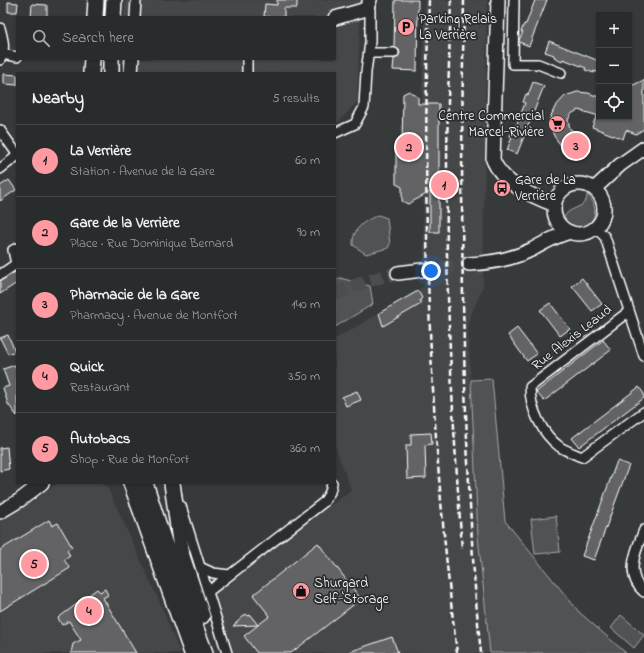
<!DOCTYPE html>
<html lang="en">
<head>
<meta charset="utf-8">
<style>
	body { margin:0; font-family:"Indie Flower",sans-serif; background:#313434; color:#f1f3f6 }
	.controls { position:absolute; right:12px; top:12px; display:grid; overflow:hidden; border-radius:0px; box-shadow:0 1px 3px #0004 }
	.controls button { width:36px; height:36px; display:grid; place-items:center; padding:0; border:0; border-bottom:1px solid #454848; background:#292c2c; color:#f1f3f6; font:20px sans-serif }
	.you { position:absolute; left:431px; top:271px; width:14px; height:14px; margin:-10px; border:3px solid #fff; border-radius:50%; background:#1a73e8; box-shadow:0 0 0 6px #1a73e833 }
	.badge { display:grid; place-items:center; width:26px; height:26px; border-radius:50%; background:#ff9aa2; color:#111; font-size:13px; font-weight:700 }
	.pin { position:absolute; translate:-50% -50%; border:2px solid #fff; box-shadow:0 1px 4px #0006 }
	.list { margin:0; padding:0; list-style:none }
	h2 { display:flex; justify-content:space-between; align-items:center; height:52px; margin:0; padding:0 16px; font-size:17px }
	h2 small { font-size:13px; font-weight:400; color:#a5a7a9 }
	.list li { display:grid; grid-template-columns:26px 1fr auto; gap:12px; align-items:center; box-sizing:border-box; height:72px; padding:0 16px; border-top:1px solid #454848 }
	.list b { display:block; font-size:15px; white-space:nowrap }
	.list p { margin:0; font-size:13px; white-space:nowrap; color:#a5a7a9 }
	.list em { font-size:13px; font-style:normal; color:#a5a7a9 }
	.icon { flex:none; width:22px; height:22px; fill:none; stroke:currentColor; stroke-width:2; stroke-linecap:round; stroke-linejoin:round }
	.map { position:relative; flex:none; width:644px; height:653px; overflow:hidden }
	.search { position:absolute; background:#292c2c; box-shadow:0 1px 3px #0004; left:16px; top:16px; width:320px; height:44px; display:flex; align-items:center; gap:10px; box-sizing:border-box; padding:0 14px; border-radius:0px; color:#a5a7a9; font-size:15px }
	.panel { position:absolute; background:#292c2c; box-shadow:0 1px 3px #0004; left:16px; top:72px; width:320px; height:412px; border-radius:0px }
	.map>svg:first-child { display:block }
	.built { fill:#444748 }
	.green { fill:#505354; stroke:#a8a9aa }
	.building { fill:#636465; stroke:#fff }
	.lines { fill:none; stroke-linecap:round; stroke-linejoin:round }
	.secondary-tunnel { stroke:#4b4e4f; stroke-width:13; stroke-dasharray:13 6; stroke-linecap:butt }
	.street-casing { stroke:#fff; stroke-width:12 }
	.secondary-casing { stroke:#fff; stroke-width:16 }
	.primary-casing { stroke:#fff; stroke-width:18 }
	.street { stroke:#2a2d2e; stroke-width:9 }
	.secondary { stroke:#2a2d2e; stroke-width:13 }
	.primary { stroke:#2a2d2e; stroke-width:15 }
	.rail { stroke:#fff; stroke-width:2.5; stroke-dasharray:6 3; stroke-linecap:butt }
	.labels { text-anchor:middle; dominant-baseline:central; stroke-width:3.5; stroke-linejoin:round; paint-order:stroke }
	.poi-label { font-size:14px; fill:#fff; stroke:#2a2d2e; text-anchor:start }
	.street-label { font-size:14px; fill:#fff; stroke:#2a2d2e }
</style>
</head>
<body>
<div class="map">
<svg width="644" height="653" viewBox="0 0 644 653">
	<rect width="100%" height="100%" fill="#373a3b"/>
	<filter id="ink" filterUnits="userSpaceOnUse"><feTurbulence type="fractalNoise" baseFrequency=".025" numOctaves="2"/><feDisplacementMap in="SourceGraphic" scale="8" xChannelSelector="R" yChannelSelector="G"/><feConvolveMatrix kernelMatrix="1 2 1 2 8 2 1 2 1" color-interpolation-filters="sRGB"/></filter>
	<g filter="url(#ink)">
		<!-- built -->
		<path class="built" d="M125,0h236l-4,102 -18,19 -4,2v-50h-211l-2,-14h213v-42h-211z
			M425,0h62l-4,286 -15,37 10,213 12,117h-269l-17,-52 147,-111 -16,-44v-107l89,-53 -2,-197z
			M58,483h45l4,3 54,119 19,48h-180v-132z"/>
		<!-- green -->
		<path class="green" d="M587,194c22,21 -8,49 -24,28 1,-17 25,-11 24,-28z
			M378,215l9,3 3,26 -2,4 -22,6 -13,-9c-1,-17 12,-24 25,-30z
			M340,278l30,8 3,18 -38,23v-47z
			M492,379l13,142 74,91 47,41h-136l-12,-117 -7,-156z
			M556,516l4,36 -25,2 -4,-35z
			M621,615l23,20 -10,13 -23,-20z"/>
		<!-- building -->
		<path class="building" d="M277,0h20v8h-13v9h-20l1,-13 12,1z
			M395,0h23l-1,71 -24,-1 1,-11 3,-1 3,-5 -1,-3 -5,-3z
			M535,0h12l-18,46 -10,-4v-2l4,-8h-2l3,-8h2z
			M8,2l10,1 -1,9h-9z
			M32,4l15,1v12h-16z
			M549,41l50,20v12l-5,-2v2l-9,-3 1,-2 -23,-9 -1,2 -8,-4v-2l-9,-3z
			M4,74l13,1v10l-13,-1z
			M644,80v49l-8,5 -10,-4 -3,9 -31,-12 4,-10h33v-30z
			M533,82l11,4 -27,68 -10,-4 5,-13 -2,-1 3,-8 2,1 10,-26 -2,-1 3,-8 2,1z
			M409,91l9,6v7h21v128h-9v-40l-22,12 -6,-3v-14l-6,-3v-35l6,-3 1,-52z
			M577,92l11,1 11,4v19l-21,-6 -7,4 -3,6 2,9 11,7v17l-8,-1 -11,-5 -8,-11 -3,-9 -1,-9 5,-11 10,-11z
			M9,180l7,10 -16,11v-15z
			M17,271v12l-17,11v-13z
			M582,278l20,26 -10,7 -20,-25z
			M418,291l4,7 -2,2 1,4 -38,22 -4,-13z
			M550,303l20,26 -10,7 -20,-26z
			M517,328l20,26 -10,7 -19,-26z
			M8,335l7,16 -7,3 -8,-16z
			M603,340l8,10 -67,51 -8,-9z
			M15,365l2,6v45l-9,-12 -5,-16 6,-2 -6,-17z
			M639,387l5,7v4l-65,49 -7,-9z
			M357,391l4,9 -15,6 -4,-9z
			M431,433l1,11 -7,1 1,33 -19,1 -1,-34h5v-11z
			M7,447l2,22 -9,2v-23z
			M617,461l12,4 -35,95 -12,-4z
			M49,520l3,6 6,-3 14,24 -5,3 3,6 -6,4 6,8 -70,43v-61z
			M318,543l43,56 -70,54h-34l-13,-17 14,-11 -25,1 13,-12 2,2 2,-1 8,10 12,-9 -17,-21z
			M97,589l3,3 5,-3 3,6 -5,3 33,55h-65l2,-9 8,-4 -12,-19 -7,4 -4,-7z
			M392,637l6,16h-49v-1z"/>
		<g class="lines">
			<!-- secondary-tunnel -->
			<path class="secondary-tunnel" d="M422,270l47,-6
				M335,294l31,-13 32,-8"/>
			<defs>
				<path id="street" d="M514,0l-1,64h25l23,9
					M135,17l1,-17
					M0,28c3,11 6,22 0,32
					M369,53h25
					M3,54l14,3
					M247,73v-14
					M0,130l17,24
					M335,133l20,-9 9,-17 2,-35 4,-30v-32l-3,-3
					M0,169l17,-13
					M596,228l9,9 39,119
					M0,275l16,-11 -3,-14 4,-2
					M628,312l-98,75c0,22 12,47 30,60 6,4 15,7 22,10l62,-45
					M181,506l46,147
					M644,530c-8,20 -20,45 0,62
					M202,568l11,5 16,2
					M209,591l115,-89 6,-10 2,-9"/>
				<path id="secondary" d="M498,0l-5,160c10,24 39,36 62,45
					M335,18l28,-8 4,-3 3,-7
					M131,73l1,-14
					M554 209a25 25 0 1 1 50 0a25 25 0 1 1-50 0Z
					M594,189l26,-24 24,-17
					M469,264c22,-1 44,-5 64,-15 13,-7 22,-13 37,-17
					M398,273l24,-3
					M0,512l20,-12 22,-17"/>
				<path id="primary" d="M95,17l1,-17
					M113,17l1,-17
					M91,73l1,-14
					M111,73v-14
					M131,483l61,170
					M145,483l23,71 37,99
					M172,483l10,73 20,60"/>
			</defs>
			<!-- street casing -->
			<use href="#street" class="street-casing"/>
			<!-- secondary casing -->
			<use href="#secondary" class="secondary-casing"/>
			<!-- primary casing -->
			<use href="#primary" class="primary-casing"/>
			<!-- street -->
			<use href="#street" class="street"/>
			<!-- secondary -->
			<use href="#secondary" class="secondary"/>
			<!-- primary -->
			<use href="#primary" class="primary"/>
			<!-- rail -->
			<path class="rail" d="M429,0c-8,218 1,437 28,653
				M451,0c-3,86 -5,171 -4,257 2,97 8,195 15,292
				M464,0c-3,154 -3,309 4,463 3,63 6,127 13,190"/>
		</g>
	</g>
	<!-- icons -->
	<defs>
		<symbol id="parking-disc" viewBox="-11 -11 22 22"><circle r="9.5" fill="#ff9aa2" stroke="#2a2d2e"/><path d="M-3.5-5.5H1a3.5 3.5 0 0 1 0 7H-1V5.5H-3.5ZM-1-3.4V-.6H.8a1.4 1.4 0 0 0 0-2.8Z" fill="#111"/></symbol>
		<symbol id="supermarket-disc" viewBox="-11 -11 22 22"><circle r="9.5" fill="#ff9aa2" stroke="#2a2d2e"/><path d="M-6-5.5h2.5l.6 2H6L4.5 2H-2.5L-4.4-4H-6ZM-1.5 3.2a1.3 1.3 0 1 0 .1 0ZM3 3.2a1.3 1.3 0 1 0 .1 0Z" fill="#111"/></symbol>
		<symbol id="bus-disc" viewBox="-11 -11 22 22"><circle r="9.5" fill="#ff9aa2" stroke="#2a2d2e"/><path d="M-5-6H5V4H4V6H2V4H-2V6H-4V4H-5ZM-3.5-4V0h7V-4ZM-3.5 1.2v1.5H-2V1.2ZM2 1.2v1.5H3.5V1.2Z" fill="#111"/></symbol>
		<symbol id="shop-disc" viewBox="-11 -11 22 22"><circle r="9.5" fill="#ff9aa2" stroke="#2a2d2e"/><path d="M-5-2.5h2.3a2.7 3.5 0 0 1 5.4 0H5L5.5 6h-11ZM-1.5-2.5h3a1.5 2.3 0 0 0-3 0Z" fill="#111"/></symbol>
	</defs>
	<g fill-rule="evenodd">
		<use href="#parking-disc" x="396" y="17" width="20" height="20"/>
		<use href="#supermarket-disc" x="547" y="114" width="20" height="20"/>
		<use href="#bus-disc" x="492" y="178" width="20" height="20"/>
		<use href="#shop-disc" x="291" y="581" width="20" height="20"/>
	</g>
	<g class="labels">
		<!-- poi labels -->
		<g class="poi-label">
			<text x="419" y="19">Parking Relais<tspan x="419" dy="16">La Verrière</tspan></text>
			<text x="544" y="116" text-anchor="end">Centre Commercial<tspan x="544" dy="16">Marcel-Rivière</tspan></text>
			<text x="515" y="180">Gare de La<tspan x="515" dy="16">Verrière</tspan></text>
			<text x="314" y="583">Shurgard<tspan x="314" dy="16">Self-Storage</tspan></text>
		</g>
		<!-- street labels -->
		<g class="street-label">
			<text transform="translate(572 338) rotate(-38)">Rue Alexis Leaud</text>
		</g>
	</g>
</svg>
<div class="controls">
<button>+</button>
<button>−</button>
<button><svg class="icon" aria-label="locate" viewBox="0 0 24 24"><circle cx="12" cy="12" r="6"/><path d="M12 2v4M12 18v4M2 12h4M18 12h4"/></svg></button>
</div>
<div class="you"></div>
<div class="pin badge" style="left:444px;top:185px">1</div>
<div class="pin badge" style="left:409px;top:147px">2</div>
<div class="pin badge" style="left:576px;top:146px">3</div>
<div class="pin badge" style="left:89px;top:611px">4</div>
<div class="pin badge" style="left:34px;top:564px">5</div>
<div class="search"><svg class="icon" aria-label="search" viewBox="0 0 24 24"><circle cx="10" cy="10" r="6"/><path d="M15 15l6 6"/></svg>Search here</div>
<section class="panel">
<h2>Nearby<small>5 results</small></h2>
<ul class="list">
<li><span class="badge">1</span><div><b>La Verrière</b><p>Station · Avenue de la Gare</p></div><em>60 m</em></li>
<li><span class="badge">2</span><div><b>Gare de la Verrière</b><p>Place · Rue Dominique Bernard</p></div><em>90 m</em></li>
<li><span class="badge">3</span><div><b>Pharmacie de la Gare</b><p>Pharmacy · Avenue de Montfort</p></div><em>140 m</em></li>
<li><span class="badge">4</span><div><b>Quick</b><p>Restaurant</p></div><em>350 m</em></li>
<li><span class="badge">5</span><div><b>Autobacs</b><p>Shop · Rue de Monfort</p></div><em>360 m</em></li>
</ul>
</section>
</div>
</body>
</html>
